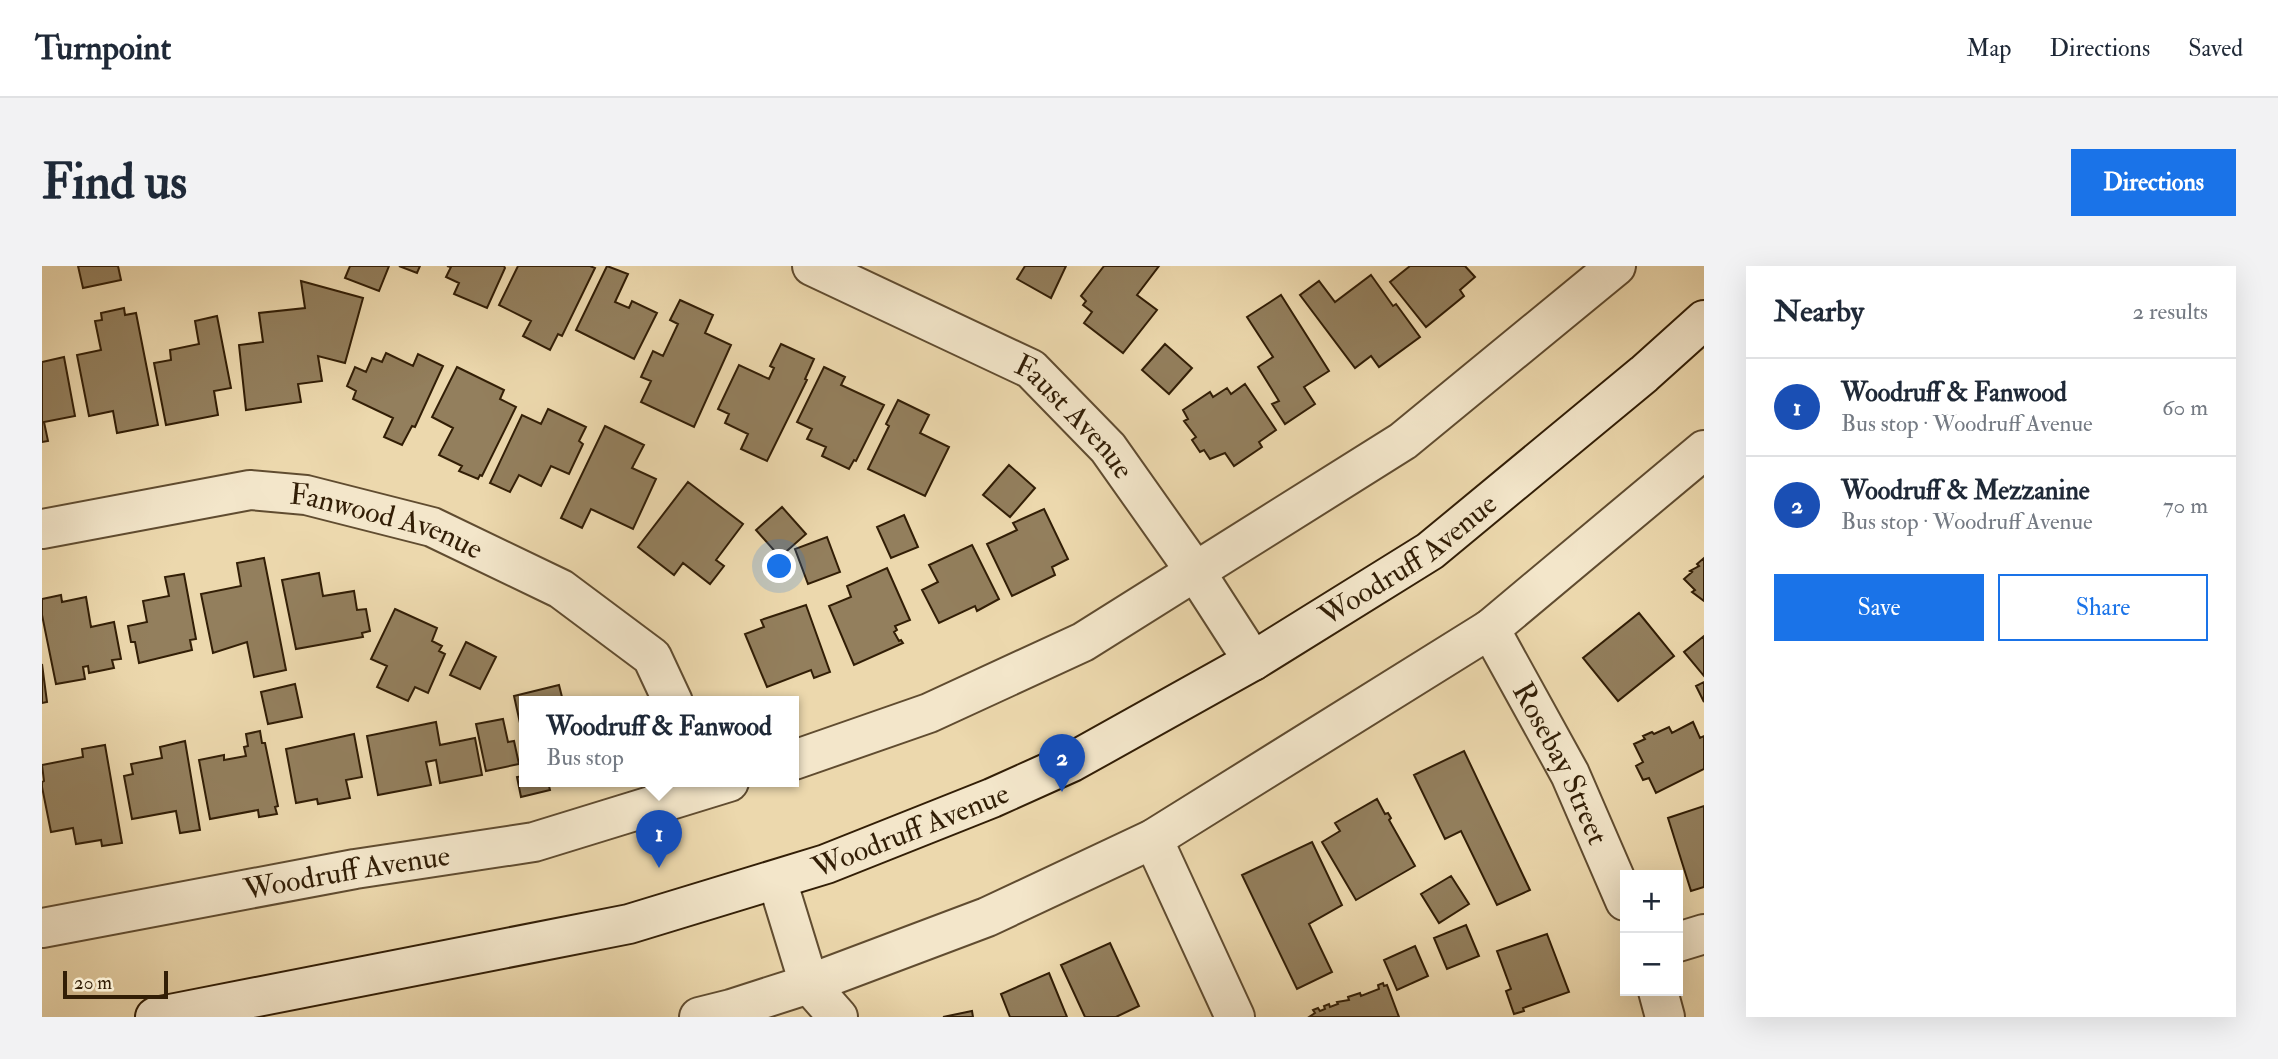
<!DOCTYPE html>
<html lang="en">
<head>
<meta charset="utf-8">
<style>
	body { margin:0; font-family:"IM FELL Double Pica",serif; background:#f2f2f3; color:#1f2937 }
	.controls { position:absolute; right:21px; bottom:21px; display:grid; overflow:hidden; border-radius:0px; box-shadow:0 7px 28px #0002 }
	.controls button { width:63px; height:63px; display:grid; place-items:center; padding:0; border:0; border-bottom:2px solid #e0e1e3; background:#fff; color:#1f2937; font:35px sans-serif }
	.scale { position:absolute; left:21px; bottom:18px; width:105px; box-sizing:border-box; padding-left:7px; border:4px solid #321e06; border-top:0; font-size:19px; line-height:24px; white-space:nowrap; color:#321e06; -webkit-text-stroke:5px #f3e6ca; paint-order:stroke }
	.you { position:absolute; left:738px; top:301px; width:24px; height:24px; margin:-18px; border:5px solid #fff; border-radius:50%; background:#1a73e8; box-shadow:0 0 0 10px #1a73e833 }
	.badge { display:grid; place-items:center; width:46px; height:46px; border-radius:50%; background:#1a73e8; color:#fff; font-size:23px; font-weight:700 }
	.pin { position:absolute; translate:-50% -58px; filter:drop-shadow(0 2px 4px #0008) }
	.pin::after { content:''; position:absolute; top:37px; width:24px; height:21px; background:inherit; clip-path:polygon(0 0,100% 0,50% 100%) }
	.popup { position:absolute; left:477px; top:430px; width:280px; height:91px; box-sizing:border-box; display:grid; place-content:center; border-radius:0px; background:#fff; filter:drop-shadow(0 2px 5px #0005); font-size:23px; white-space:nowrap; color:#747a83 }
	.popup b { font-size:26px; color:#1f2937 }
	.popup::after { content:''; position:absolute; left:50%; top:100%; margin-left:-14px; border:14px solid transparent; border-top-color:#fff }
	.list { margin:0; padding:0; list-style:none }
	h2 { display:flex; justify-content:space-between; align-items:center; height:91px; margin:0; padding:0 28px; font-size:30px }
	h2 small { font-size:23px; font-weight:400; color:#747a83 }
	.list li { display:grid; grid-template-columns:46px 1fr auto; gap:21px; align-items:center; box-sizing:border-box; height:98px; padding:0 28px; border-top:2px solid #e0e1e3 }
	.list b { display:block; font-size:26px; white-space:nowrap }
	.list p { margin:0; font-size:23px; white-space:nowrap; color:#747a83 }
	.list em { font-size:23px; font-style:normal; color:#747a83 }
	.actions { display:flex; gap:14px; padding:21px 28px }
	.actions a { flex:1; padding:16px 0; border:2px solid #1a73e8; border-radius:0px; text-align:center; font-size:24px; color:#1a73e8 }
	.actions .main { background:#1a73e8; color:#fff }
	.map { position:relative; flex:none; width:1662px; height:751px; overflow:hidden; border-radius:0px }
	header { display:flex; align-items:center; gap:42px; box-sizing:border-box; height:98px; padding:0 35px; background:#fff; border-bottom:2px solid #e0e1e3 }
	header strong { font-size:33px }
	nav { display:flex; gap:38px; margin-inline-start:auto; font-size:24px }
	.intro { display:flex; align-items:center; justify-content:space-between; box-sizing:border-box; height:168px; padding:0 42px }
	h1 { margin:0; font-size:49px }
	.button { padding:18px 32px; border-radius:0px; background:#1a73e8; color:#fff; font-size:24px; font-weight:700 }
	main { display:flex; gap:42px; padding:0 42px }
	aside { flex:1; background:#fff; border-radius:0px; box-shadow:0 7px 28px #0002 }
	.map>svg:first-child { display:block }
	.building { fill:#937f5d; stroke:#321e06; stroke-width:2 }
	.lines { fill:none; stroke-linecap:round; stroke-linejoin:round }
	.minor-casing { stroke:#604c30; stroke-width:42 }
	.secondary-casing { stroke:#321e06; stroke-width:42 }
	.minor { stroke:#f3e6ca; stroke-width:38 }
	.secondary { stroke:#f3e6ca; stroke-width:38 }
	.labels { text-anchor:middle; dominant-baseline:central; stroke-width:5; stroke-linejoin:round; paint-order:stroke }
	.street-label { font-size:30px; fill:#321e06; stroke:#f3e6ca }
</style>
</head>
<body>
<header>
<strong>Turnpoint</strong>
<nav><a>Map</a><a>Directions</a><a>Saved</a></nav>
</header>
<div class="intro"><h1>Find us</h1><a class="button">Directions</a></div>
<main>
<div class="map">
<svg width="1662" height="751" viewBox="0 0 1662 751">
	<rect width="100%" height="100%" fill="#ecd8ad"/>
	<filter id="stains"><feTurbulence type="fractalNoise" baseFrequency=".00286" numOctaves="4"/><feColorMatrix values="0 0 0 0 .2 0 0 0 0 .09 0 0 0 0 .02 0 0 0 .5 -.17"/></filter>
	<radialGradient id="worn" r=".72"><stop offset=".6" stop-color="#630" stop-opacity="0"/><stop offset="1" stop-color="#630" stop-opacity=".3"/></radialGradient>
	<!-- building -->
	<path class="building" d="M36,0h40l3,14 -38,8z
		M308,0h39l-10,25 -34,-13z
		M357,0h21l-3,7z
		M405,0h57l1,2 -18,40 -33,-14 5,-11 -13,-6 5,-10z
		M476,0h72l5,2 -33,68 -4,-2 -8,16 -27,-14 8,-15 -32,-16z
		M565,0l21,8 -13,28 14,6 3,-7 25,12 -23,46 -58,-29z
		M983,0h41l-15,32 -34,-19z
		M1062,0h55l-22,29 20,15 -34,43 -39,-30 8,-11 -9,-7 3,-4 -5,-5z
		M1368,0h55l10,11 -15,13 4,6 -38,31 -36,-45z
		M1329,9l22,31 3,-2 24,33 -41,30 -8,-11 -16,12 -55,-73 19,-14 16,21z
		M259,15l62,17 -18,65 -27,-7 4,25 -24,3 3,18 -55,8 -7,-65 24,-3 -4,-29 46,-5z
		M1239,29l48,76 -25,16 11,17 -30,20 -13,-20 7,-3 -21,-34 15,-10 -26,-40z
		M638,34l33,15 -8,18 26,12 -37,82 -53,-25 10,-21 -10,-4 12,-26 10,5 15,-32 -8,-4z
		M82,42l1,7 11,-2 22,112 -41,8 -4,-22 -24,5 -12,-61 24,-5 -6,-29 7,-1 -1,-7z
		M175,50l14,72 -17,3 4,24 -52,10 -12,-62 17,-3 -1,-10 29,-6 -4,-23z
		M739,78l33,15 -9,20 2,1 -40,81 -26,-12 7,-15 -23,-11 4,-9 -11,-5 21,-44 30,14 5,-11 -4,-2z
		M1123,78l27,24 -23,26 -27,-24z
		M344,87l27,13 5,-12 25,12 -28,61 -3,-1 -10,19 -18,-8 9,-19 -40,-19 3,-8 -9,-5 8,-19 11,5 6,-14 10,4z
		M22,91l11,59 -31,6 4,19 -6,1v-80z
		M415,101l47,23 -4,9 16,8 -34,69 -2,-1 -2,4 -19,-8 3,-5 -23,-11 14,-27 -21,-11z
		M782,101l21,10 -4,8 43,20 -28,56 -2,-1 -5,9 -27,-13 4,-9 -19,-8 5,-10 -15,-7z
		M1203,118l31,46 -17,12 3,5 -28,19 -9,-13 -15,6 -6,-9 -4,2 -8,-12 4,-3 -12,-16 4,-2 -5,-9 27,-18 3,5 14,-9 4,6z
		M856,134l31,15 -9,18 29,14 -24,49 -57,-27 21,-43 -3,-2z
		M506,143l38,18 -7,14 4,3 -14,30 -18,-8 -10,20 -22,-11 -9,17 -20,-9 32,-68 19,9z
		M563,160l39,19 -12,23 24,11 -23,50 -42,-20 -9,19 -21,-10z
		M967,199l26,23 -25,29 -27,-22z
		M646,216l55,42 -27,36 8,6 -14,18 -27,-21 -9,12 -36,-28z
		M740,241l24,27 -26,23 -24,-27z
		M1002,243l24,50 -16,8 3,8 -43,21 -25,-52 30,-14 -4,-7z
		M862,249l14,32 -27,11 -14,-31z
		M785,271l13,35 -32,12 -13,-35z
		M930,279l27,54 -22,12 -2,-5 -36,17 -17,-33 16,-8 -9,-17z
		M222,292l22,112 -32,7 -7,-35 -34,11 -12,-59 40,-8 -4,-23z
		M1662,292v43l-12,-9 3,-2 -11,-11 8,-7 -2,-1 9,-5 -2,-2z
		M845,302l23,52 -15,6 2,4 -3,2 5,9 2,-1 2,3 -49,22 -25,-59 22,-9 -4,-11z
		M277,307l4,23 31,-5 3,19 9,-1 4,22 -8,2 1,4 -67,12 -14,-69z
		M142,308l12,65 -6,1 2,10 -53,13 -4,-21h-4l-3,-16 19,-4 -4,-21 26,-5 -4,-19z
		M19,329l1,7 24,-5 5,30 23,-5 7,37 -9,1 2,8 -25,5 -1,-7 -5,1 2,12 -29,5 -14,-69v-16z
		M764,339l24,67 -16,6 -3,-8 -44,17 -22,-53 19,-7 -3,-7z
		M353,343l42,19 -5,13 10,5 -3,5 6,3 -17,39 -13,-6 -7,14 -31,-14 10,-21 -16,-7z
		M1597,347l35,43 -56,45 -35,-43z
		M1662,370v40l-20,-24z
		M424,376l30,15 -16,32 -30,-14z
		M0,398l5,38 -5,1z
		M1662,416v20l-8,-16z
		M253,418l7,33 -34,7 -7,-32z
		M517,419l4,16 14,-3v4h-53v39l-10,-45z
		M461,453l5,23 6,-1 5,23 -33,7 -10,-47z
		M394,456l4,23 35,-7 7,37 -42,8 -4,-23 -10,2 5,23 -53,10 -11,-59z
		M1651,456l7,16 4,-2v33l-48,24 -7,-15 -6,2 -7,-14 7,-4 -9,-18 11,-5 -2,-3 9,-4 2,2 15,-7 3,6z
		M218,465l2,12h3l13,63 -3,1 2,7 -18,3 -1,-7 -48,9 -11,-59 25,-5v5l22,-4 -2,-9 4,-1 -2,-12z
		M312,468l8,43 -16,3 4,18 -32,6 -1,-5 -21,4 -10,-54z
		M143,475l15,89 -20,3 -4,-22 -44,8 -8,-43 9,-2 -2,-10 31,-6 -2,-11z
		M63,479l17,98 -20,3 -1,-6 -25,4 -3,-16 -22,4 -9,-45v-5l2,-1 -2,-16 41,-8 -1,-8z
		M1422,485l66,139 -33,15 -36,-74 -16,8 -31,-64z
		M482,510v6h24l2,8 -29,7 -4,-20z
		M1335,533l8,15 3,-1 3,5 -2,2 26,46 -59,34 -34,-58 18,-11 -5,-8z
		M1662,540v81l-13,4 -23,-73z
		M1270,576l30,63 -33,19 23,48 -35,17 -55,-114z
		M1409,610l18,28 -30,19 -18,-29z
		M1424,659l13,31 -32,13 -13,-31z
		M1505,668l22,58 -46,16 1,3 -10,3 -8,-23 5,-2 -14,-38z
		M1068,677l29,63 -23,11h-31l-24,-52z
		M1373,680l13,30 -31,14 -13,-30z
		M1007,707l18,44h-57l-9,-23z
		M1341,717l1,3 3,-1 12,32h-90l6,-4 -2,-3 5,-2 2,3 5,-2 -1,-3 5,-2 1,3 8,-3 -1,-2 12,-2 -1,-3 12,-4 1,3 18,-7 -1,-4z
		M930,745l1,6h-30z"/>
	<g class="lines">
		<defs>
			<g id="minor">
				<path id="s1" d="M770,0l219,103 77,79 87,123 58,90"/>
				<path id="s2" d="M0,263l208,-39 56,5 126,32 129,62 91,68 21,45"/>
				<path id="s3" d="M1448,363l80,145 55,127"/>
				<path d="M752,494l135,-47 154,-71 320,-201 213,-175"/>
				<path d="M1111,573l82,178"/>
				<path d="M735,614l32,104 29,33"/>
				<path id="s4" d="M0,662l313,-59 179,-27 195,-60"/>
				<path d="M1636,676l26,-8"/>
				<path d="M1616,725l7,26"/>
				<path d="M657,751l32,-8 78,-25 178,-67 166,-78 337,-210 214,-179"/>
			</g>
			<g id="secondary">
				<path id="s5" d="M113,751l474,-93 197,-60 166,-66 80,-36 181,-101 177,-110 214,-177 60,-54"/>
			</g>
		</defs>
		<!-- minor casing -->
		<use href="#minor" class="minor-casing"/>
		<!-- secondary casing -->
		<use href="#secondary" class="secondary-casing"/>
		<!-- minor -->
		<use href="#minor" class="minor"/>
		<!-- secondary -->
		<use href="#secondary" class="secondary"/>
	</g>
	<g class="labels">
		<!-- street labels -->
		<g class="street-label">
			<text stroke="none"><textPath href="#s1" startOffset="306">Faust Avenue</textPath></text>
			<text stroke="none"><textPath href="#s2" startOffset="352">Fanwood Avenue</textPath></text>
			<text stroke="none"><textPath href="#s5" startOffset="1348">Woodruff Avenue</textPath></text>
			<text stroke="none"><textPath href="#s3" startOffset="152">Rosebay Street</textPath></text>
			<text stroke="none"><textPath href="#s5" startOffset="780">Woodruff Avenue</textPath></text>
			<text stroke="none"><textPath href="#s4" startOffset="310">Woodruff Avenue</textPath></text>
		</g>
	</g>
	<rect width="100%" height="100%" filter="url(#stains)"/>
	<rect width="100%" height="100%" fill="url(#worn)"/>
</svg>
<div class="controls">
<button>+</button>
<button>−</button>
</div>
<div class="scale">20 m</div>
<div class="you"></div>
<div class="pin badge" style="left:617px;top:602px;background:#1a4fb4">1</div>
<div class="popup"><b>Woodruff &amp; Fanwood</b>Bus stop</div>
<div class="pin badge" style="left:1020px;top:526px;background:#1a4fb4">2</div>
</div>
<aside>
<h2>Nearby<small>2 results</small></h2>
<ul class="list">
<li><span class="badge" style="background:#1a4fb4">1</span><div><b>Woodruff &amp; Fanwood</b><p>Bus stop · Woodruff Avenue</p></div><em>60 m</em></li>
<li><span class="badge" style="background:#1a4fb4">2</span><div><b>Woodruff &amp; Mezzanine</b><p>Bus stop · Woodruff Avenue</p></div><em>70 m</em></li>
</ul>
<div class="actions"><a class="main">Save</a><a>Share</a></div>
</aside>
</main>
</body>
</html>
